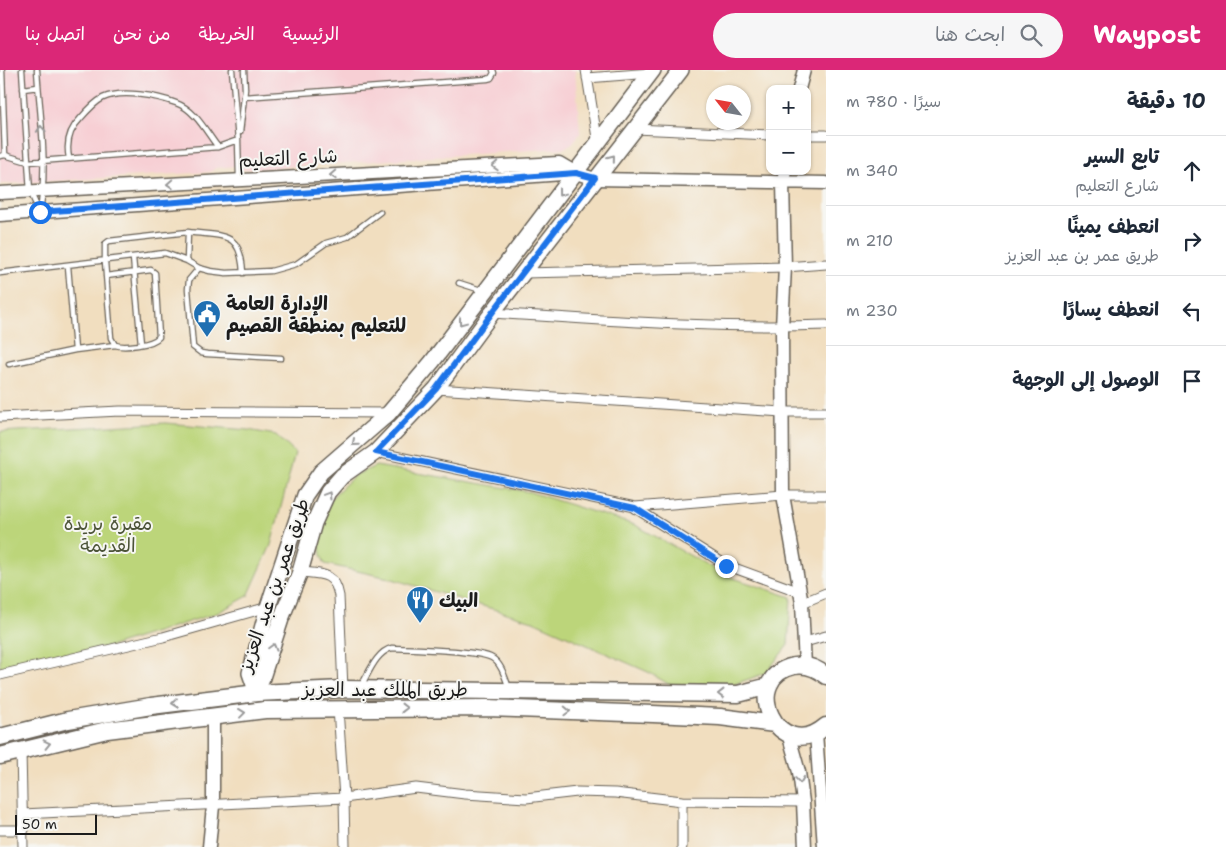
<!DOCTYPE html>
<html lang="ar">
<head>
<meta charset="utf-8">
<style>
	body { margin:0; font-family:"Shantell Sans","Playpen Sans Arabic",sans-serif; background:#f6f6f7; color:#1f2937; direction:rtl }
	.controls { position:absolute; right:15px; top:15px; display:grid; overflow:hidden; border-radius:10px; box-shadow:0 1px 4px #0004 }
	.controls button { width:45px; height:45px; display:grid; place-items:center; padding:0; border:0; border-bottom:1px solid #e0e1e3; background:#fff; color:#1f2937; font:25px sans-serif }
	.compass { position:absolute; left:706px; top:15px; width:45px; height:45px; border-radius:50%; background:#fff; box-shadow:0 1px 4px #0004; rotate:301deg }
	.scale { position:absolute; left:15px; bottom:12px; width:82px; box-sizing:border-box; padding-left:5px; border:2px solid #1c1c1c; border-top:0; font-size:14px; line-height:18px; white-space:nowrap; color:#1c1c1c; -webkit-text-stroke:4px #f6f6f2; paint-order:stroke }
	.stop { position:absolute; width:15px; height:15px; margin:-11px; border:4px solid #1a73e8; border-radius:50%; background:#fff }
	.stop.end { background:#1a73e8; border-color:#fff; box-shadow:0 1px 5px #0008 }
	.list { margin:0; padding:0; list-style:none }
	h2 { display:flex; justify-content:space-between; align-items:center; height:65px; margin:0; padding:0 20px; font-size:21px }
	h2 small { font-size:16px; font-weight:400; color:#747a83 }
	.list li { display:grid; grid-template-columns:32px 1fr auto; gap:15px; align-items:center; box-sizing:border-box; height:70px; padding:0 20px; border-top:1px solid #e0e1e3 }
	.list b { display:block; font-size:19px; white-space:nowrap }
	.list p { margin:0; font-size:16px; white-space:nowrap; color:#747a83 }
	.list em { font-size:16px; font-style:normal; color:#747a83 }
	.icon { flex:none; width:28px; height:28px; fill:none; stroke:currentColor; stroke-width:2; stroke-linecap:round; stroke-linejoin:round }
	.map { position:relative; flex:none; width:826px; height:777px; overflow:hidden; direction:ltr }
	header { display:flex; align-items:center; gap:30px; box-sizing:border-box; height:70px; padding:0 25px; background:#db2777; color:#fff }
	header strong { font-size:24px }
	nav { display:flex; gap:28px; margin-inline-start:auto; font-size:18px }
	.search { width:350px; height:45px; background:#f6f6f7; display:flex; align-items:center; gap:12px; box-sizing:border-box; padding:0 18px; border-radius:28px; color:#747a83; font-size:19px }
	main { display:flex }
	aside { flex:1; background:#fff }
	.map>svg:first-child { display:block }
	.built { fill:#f7cfd4 }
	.green { fill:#bcd57a; stroke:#6c784b }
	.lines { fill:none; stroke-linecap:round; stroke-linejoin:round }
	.lane-casing { stroke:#676055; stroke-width:7 }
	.street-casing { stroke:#676055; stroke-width:11 }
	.secondary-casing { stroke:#676055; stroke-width:15 }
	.primary-casing { stroke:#676055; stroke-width:18 }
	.highway-casing { stroke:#676055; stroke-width:19 }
	.lane { stroke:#fff; stroke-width:4.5 }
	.street { stroke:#fff; stroke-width:9 }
	.secondary { stroke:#fff; stroke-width:12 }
	.primary { stroke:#fff; stroke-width:15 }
	.highway { stroke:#fff; stroke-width:16 }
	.oneway { stroke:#999 }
	.route { stroke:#1a73e8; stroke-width:6 }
	.labels { text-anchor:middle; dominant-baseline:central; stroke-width:4; stroke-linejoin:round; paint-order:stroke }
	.street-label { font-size:19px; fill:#1c1c1c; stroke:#f6f6f2 }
	.poi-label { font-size:19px; font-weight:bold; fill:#1c1c1c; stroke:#f6f6f2; text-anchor:start }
	.park-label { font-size:19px; fill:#4c5438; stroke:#f6f6f2 }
</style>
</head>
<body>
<header>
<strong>Waypost</strong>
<div class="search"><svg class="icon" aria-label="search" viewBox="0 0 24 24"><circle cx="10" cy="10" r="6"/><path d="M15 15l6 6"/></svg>ابحث هنا</div>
<nav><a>الرئيسية</a><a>الخريطة</a><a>من نحن</a><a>اتصل بنا</a></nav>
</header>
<main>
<aside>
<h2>10 دقيقة<small>سيرًا · 780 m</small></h2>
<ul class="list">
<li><svg class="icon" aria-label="ahead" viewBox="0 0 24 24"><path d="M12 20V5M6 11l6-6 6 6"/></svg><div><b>تابع السير</b><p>شارع التعليم</p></div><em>340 m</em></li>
<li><svg class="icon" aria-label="right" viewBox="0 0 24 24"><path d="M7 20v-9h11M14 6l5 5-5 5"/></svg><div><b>انعطف يمينًا</b><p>طريق عمر بن عبد العزيز</p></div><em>210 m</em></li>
<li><svg class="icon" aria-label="left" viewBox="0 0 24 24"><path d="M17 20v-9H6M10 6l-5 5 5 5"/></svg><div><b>انعطف يسارًا</b></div><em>230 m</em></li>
<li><svg class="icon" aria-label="arrive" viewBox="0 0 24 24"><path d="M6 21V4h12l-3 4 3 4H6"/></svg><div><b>الوصول إلى الوجهة</b></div></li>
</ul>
</aside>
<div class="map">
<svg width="826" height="777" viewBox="0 0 826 777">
	<rect width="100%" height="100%" fill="#f6f6f2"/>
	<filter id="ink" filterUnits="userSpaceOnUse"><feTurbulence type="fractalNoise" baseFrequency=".02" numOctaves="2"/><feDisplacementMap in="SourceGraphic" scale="10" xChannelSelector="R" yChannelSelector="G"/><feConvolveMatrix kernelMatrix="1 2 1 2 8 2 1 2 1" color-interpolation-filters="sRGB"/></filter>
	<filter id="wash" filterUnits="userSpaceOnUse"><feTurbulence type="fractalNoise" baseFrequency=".0096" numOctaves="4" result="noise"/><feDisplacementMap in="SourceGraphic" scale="20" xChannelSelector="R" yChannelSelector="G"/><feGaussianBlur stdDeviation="1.12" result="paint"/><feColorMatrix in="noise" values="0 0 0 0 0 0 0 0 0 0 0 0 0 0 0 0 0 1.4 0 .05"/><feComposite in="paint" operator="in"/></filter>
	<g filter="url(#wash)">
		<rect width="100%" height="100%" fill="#f1debf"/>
		<!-- built -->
		<path class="built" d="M0,0h575l5,63 -9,12 -7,3 -323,22 -5,-4 -20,2 -6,4 -210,12z"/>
		<!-- green -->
		<path class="green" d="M165,353l83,7 28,5 19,18 -24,92 -23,51 -31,17 -105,33 -112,23v-237z
			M376,396l154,26 105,33 92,51 64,21 -3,48 -22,28 -34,12h-62l-22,-13 -115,-51 -144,-43 -64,-14 -4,-9 -4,-26 13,-30 25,-24z"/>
	</g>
	<g filter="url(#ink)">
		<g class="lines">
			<defs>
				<path id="lane" d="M2,0l3,85
					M22,0l8,121 9,20
					M37,0c3,46 11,95 3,141
					M232,0l6,70 1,38
					M23,19l15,-2
					M244,27l243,-18 4,-1 3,-5 -1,-3
					M240,62l5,-43 -1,-19
					M0,86l5,-1 23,7 190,-15 20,-7
					M69,88c-3,-15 1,-29 11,-39 6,-7 15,-17 23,-21 19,-9 54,-2 73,5 20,7 30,29 42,44
					M188,162c35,5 53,-2 55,41
					M133,188l8,86
					M68,196l7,84
					M199,198l-10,12 -1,9 5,58 8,6 6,1 74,4
					M0,203l165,-20 22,8 12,7 11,3 16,2 45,-2 25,-7 30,-21 21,-6 33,-25
					M106,206l45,-6 4,3 4,64c-7,8 -35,11 -44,8l-4,-7 -6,-76v-18l4,-3 79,-9 -1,29
					M459,213l25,8
					M9,294l66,-14 40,-5
					M361,616c8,-13 15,-34 31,-38 20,1 86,2 100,10 10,6 13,20 17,30"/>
				<path id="street" d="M586,0l12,74
					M587,8l64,-5
					M635,59l135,6
					M807,65h19
					M524,203l261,-6 41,-3
					M492,243c111,7 223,16 334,12
					M436,319l346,23h44
					M0,347l120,-6 269,2
					M376,382l259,55 148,-12h43
					M635,438l91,57 74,27
					M300,502c21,2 35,0 39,24l4,93
					M802,533l24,-10
					M805,572l21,-6
					M0,605l163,-38 105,-30
					M338,638l6,90 1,49
					M21,680l2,97
					M682,731v46
					M23,744l321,-16 72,-10 49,6 61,4 51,-6 38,1 67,8 121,1
					M0,760h24"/>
				<path id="secondary" d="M799,19l5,-19
					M785,101l-2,12 2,84 -3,60 1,168 19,108 3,63
					M0,123l559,-30 17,10 19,6 231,4
					M0,145l576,-42
					M788,663l11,39 4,30 2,45
					M816,663l8,114
					M209,777l4,-41v-90"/>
				<path id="primary" d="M257,623l24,-74 19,-47 14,-49 14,-31 14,-16 34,-24 60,-63 56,-76 189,-243
					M257,623l-7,-20 18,-66 37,-112 16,-23 68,-59 43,-51 221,-292"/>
				<path id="highway" d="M826,606c-9,-8 -20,-12 -32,-10 -56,12 -16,101 32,60
					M0,667l68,-17 83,-14 106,-13 86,-4 395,5 31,-8
					M0,686l107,-26 158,-20 222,-2 166,6 67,3 55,7"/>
			</defs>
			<!-- lane casing -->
			<use href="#lane" class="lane-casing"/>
			<!-- street casing -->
			<use href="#street" class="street-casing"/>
			<!-- secondary casing -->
			<use href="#secondary" class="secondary-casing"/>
			<!-- primary casing -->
			<use href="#primary" class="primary-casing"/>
			<!-- highway casing -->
			<use href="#highway" class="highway-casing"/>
			<!-- lane -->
			<use href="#lane" class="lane"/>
			<!-- street -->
			<use href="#street" class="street"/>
			<!-- secondary -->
			<use href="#secondary" class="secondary"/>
			<!-- primary -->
			<use href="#primary" class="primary"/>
			<!-- highway -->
			<use href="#highway" class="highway"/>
		</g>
		<!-- one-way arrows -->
		<defs><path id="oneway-chevron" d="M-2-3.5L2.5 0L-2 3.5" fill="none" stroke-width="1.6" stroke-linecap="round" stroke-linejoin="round" transform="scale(1.25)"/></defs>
		<g class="oneway">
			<use href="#oneway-chevron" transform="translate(41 59) rotate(-94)"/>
			<use href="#oneway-chevron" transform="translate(612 88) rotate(-51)"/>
			<use href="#oneway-chevron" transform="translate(495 96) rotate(177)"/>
			<use href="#oneway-chevron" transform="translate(333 105) rotate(177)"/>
			<use href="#oneway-chevron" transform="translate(170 114) rotate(177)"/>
			<use href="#oneway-chevron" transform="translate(561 123) rotate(127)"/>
			<use href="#oneway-chevron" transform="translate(462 252) rotate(127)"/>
			<use href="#oneway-chevron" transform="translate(355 373) rotate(139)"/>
			<use href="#oneway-chevron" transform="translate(328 425) rotate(-59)"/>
			<use href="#oneway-chevron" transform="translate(273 577) rotate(-74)"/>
			<use href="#oneway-chevron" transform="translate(721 624) rotate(180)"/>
			<use href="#oneway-chevron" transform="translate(175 633) rotate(173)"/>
			<use href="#oneway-chevron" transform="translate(404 638)"/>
			<use href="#oneway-chevron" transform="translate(567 641) rotate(2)"/>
			<use href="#oneway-chevron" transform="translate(242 643) rotate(-7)"/>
			<use href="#oneway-chevron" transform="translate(47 674) rotate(-13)"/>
			<use href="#oneway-chevron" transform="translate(800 710) rotate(82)"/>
		</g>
	</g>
	<g class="lines" filter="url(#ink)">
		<!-- route -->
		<path class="route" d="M40,142l536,-39 19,5 -103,135 -56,76 -60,63 259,56 91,58"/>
	</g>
	<!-- icons -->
	<defs>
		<symbol id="civic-pin" viewBox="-11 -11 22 30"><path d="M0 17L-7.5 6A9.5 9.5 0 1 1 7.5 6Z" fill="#1f6fb2" stroke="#f6f6f2"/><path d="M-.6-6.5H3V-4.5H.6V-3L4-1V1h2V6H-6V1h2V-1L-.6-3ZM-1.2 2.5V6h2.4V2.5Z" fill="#fff"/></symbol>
		<symbol id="restaurant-pin" viewBox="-11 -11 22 30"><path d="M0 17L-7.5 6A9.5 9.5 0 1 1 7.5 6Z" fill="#1f6fb2" stroke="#f6f6f2"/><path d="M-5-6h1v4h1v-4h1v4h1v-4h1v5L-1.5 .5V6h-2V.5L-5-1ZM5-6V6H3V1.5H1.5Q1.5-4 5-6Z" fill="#fff"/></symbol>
	</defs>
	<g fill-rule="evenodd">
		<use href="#civic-pin" x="191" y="228" width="32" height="43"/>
		<use href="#restaurant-pin" x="404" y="514" width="32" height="43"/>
	</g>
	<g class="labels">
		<!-- street labels -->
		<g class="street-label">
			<text transform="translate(288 88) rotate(-3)">شارع التعليم</text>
			<text transform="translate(274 515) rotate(-71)">طريق عمر بن عبد العزيز</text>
			<text x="385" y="619">طريق الملك عبد العزيز</text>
		</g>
		<!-- poi labels -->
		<g class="poi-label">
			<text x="226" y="233">الإدارة العامة<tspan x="226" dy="22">للتعليم بمنطقة القصيم</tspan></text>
			<text x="439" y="530">البيك</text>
		</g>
		<!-- park labels -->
		<g class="park-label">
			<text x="108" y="453">مقبرة بريدة<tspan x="108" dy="22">القديمة</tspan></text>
		</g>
	</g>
</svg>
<div class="controls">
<button>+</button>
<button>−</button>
</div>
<svg class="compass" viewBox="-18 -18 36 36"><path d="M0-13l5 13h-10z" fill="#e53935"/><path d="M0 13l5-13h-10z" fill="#747a83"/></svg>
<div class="scale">50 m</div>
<div class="stop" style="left:40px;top:142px"></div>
<div class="stop end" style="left:726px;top:496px"></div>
</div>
</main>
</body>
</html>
